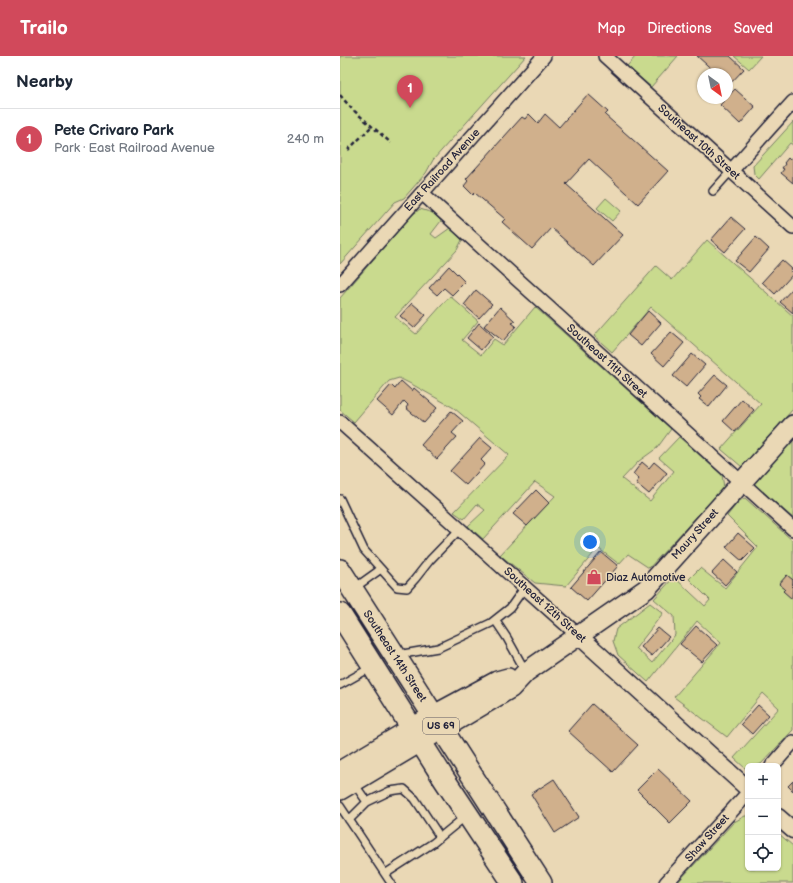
<!DOCTYPE html>
<html lang="en">
<head>
<meta charset="utf-8">
<style>
	body { margin:0; font-family:"Balsamiq Sans",sans-serif; background:#f2f2f3; color:#1f2937 }
	.controls { position:absolute; right:12px; bottom:12px; display:grid; overflow:hidden; border-radius:6px; box-shadow:0 1px 3px #0004 }
	.controls button { width:36px; height:36px; display:grid; place-items:center; padding:0; border:0; border-bottom:1px solid #e0e1e3; background:#fff; color:#1f2937; font:20px sans-serif }
	.compass { position:absolute; left:357px; top:12px; width:36px; height:36px; border-radius:50%; background:#fff; box-shadow:0 1px 3px #0004; rotate:147deg }
	.you { position:absolute; left:250px; top:486px; width:14px; height:14px; margin:-10px; border:3px solid #fff; border-radius:50%; background:#1a73e8; box-shadow:0 0 0 6px #1a73e833 }
	.badge { display:grid; place-items:center; width:26px; height:26px; border-radius:50%; background:#d1495b; color:#fff; font-size:13px; font-weight:700 }
	.pin { position:absolute; translate:-50% -33px; filter:drop-shadow(0 1px 2px #0008) }
	.pin::after { content:''; position:absolute; top:21px; width:14px; height:12px; background:inherit; clip-path:polygon(0 0,100% 0,50% 100%) }
	.list { margin:0; padding:0; list-style:none }
	h2 { display:flex; justify-content:space-between; align-items:center; height:52px; margin:0; padding:0 16px; font-size:17px }
	h2 small { font-size:13px; font-weight:400; color:#747a83 }
	.list li { display:grid; grid-template-columns:26px 1fr auto; gap:12px; align-items:center; box-sizing:border-box; height:60px; padding:0 16px; border-top:1px solid #e0e1e3 }
	.list b { display:block; font-size:15px; white-space:nowrap }
	.list p { margin:0; font-size:13px; white-space:nowrap; color:#747a83 }
	.list em { font-size:13px; font-style:normal; color:#747a83 }
	.icon { flex:none; width:22px; height:22px; fill:none; stroke:currentColor; stroke-width:2; stroke-linecap:round; stroke-linejoin:round }
	.map { position:relative; flex:none; width:453px; height:827px; overflow:hidden }
	header { display:flex; align-items:center; gap:24px; box-sizing:border-box; height:56px; padding:0 20px; background:#d1495b; color:#fff }
	header strong { font-size:19px }
	nav { display:flex; gap:22px; margin-inline-start:auto; font-size:14px }
	main { display:flex }
	aside { flex:1; background:#fff }
	.map>svg:first-child { display:block }
	.green { fill:#c9da8e; stroke:#767e64 }
	.building { fill:#d0b08c; stroke:#22223b }
	.lines { fill:none; stroke-linecap:round; stroke-linejoin:round }
	.service-casing { stroke:#22223b; stroke-width:10 }
	.minor-casing { stroke:#22223b; stroke-width:16 }
	.tertiary-casing { stroke:#22223b; stroke-width:19 }
	.secondary-casing { stroke:#22223b; stroke-width:22 }
	.primary-casing { stroke:#22223b; stroke-width:24 }
	.path { stroke:#22223b; stroke-width:2.5; stroke-dasharray:4 3; stroke-linecap:butt }
	.service { stroke:#ead8b5; stroke-width:7 }
	.minor { stroke:#ead8b5; stroke-width:13 }
	.tertiary { stroke:#ead8b5; stroke-width:16 }
	.secondary { stroke:#ead8b5; stroke-width:19 }
	.primary { stroke:#ead8b5; stroke-width:21 }
	.labels { text-anchor:middle; dominant-baseline:central; stroke-width:3; stroke-linejoin:round; paint-order:stroke }
	.shield { fill:#ead8b5; stroke:#5e5960; stroke-width:1 }
	.shield-label { font-size:10px; font-weight:bold; fill:#22223b }
	.street-label { font-size:11px; fill:#22223b; stroke:#ead8b5 }
	.poi-label { font-size:11px; fill:#22223b; stroke:#ead8b5; text-anchor:start }
</style>
</head>
<body>
<header>
<strong>Trailo</strong>
<nav><a>Map</a><a>Directions</a><a>Saved</a></nav>
</header>
<main>
<aside>
<h2>Nearby<small></small></h2>
<ul class="list">
<li><span class="badge">1</span><div><b>Pete Crivaro Park</b><p>Park · East Railroad Avenue</p></div><em>240 m</em></li>
</ul>
</aside>
<div class="map">
<svg width="453" height="827" viewBox="0 0 453 827">
	<rect width="100%" height="100%" fill="#ead8b5"/>
	<filter id="ink" filterUnits="userSpaceOnUse"><feTurbulence type="fractalNoise" baseFrequency=".025" numOctaves="2"/><feDisplacementMap in="SourceGraphic" scale="8" xChannelSelector="R" yChannelSelector="G"/><feConvolveMatrix kernelMatrix="1 2 1 2 8 2 1 2 1" color-interpolation-filters="sRGB"/></filter>
	<g filter="url(#ink)">
		<!-- green -->
		<path class="green" d="M0,0h186l-93,104 -7,13 -22,25 -9,4 -55,62z
			M296,0h42l-27,31 -24,-21z
			M394,0h27l-12,13z
			M453,66v23l-3,-2 -31,36 -5,-5 -1,-8z
			M266,142l15,13 -9,10 -15,-13z
			M80,153l13,4 8,8 -10,13 5,4 14,-10 12,12 -5,10 -62,67 21,17 34,-38 28,25 -16,19 19,15 13,-16 9,6 32,-38 136,122 -14,19 -18,13 -17,18 28,22 24,-30 -15,-13 20,-21 43,38 2,12 -75,81 -21,-14 -9,10 -21,-16 -32,38 -31,-3 -35,-28 55,-59 -20,-14 -52,57 -15,-13 17,-16 -8,-6 -13,15 -10,-7 55,-57 -55,-47 -39,-22 -16,-8 -10,3 -35,41 -14,-12v-112l71,-82z
			M367,184l86,76v93l-51,58 -21,-18 40,-45 -110,-97 -39,45 -18,-16 62,-70 16,14z
			M453,383v79l-39,-34z
			M405,442l48,43v189l-32,34 -5,2h-8v2l-2,1 -12,-11 45,-50 -16,-15 -36,44 -53,-40 47,-54 -24,-22 -49,61 -30,-27 -5,-14 3,-12 34,-26 13,10 -27,35 16,15 23,-28 -1,-19 -20,-17 20,-22 31,29 5,-6 -21,-21 11,-11 25,20 33,-41 -31,-31 12,-15z
			M405,760h3v52h30v-35l15,13v37h-116l57,-61z"/>
		<!-- building -->
		<path class="building" d="M357,0h33l14,13 -15,16 -2,-2v-9h-10z
			M395,33l20,18 -15,17 -20,-19z
			M248,38l20,18 -3,3 63,56 -30,33 -49,-45 -23,25 57,51 -29,31 -43,-38 -19,21 -30,-27 3,-3 -30,-26 -2,2 -9,-9 4,-5 -2,-2 56,-62 3,2 4,-5 9,9 7,-9 14,13z
			M453,100v27l-12,-10 3,-4 -2,-1 3,-4 -1,-1 4,-5 2,2z
			M391,161l14,12 -20,23 -14,-12z
			M416,181l13,12 -20,23 -14,-11z
			M442,204l10,9 -2,2 3,3 -18,20 -13,-12z
			M109,210l16,16 -13,13 -8,-7 -7,7 -8,-7z
			M453,232v25l-13,-11z
			M136,234l16,14 -13,14 -15,-13z
			M72,247l14,12 -12,13 -14,-12z
			M160,251l15,14 -3,2 4,3 -13,15 -19,-15z
			M308,255l13,12 -20,23 -13,-11z
			M139,267l14,13 -12,14 -14,-12z
			M331,276l13,11 -20,23 -13,-12z
			M352,298l13,11 -19,22 -13,-11z
			M375,319l12,10 -18,22 -10,-8 2,-2 -3,-3z
			M61,325l11,10 2,-3 23,20 -13,15 -18,-15 2,-3 -4,-4 -11,14 -16,-14 14,-16 4,4z
			M402,343l12,11 -19,22 -12,-11z
			M111,355l12,10 -11,12 5,4 -20,22 -16,-14z
			M140,382l12,10 -11,12 4,4 -19,21 -16,-14z
			M302,406l7,6 5,-6 13,11 -18,21 -13,-11 3,-4 -6,-5z
			M196,434l13,13 -22,23 -14,-12z
			M398,477l17,15 -13,13 -16,-14z
			M261,496l17,14 -31,35 -16,-14z
			M384,504l13,12 -12,13 -13,-12z
			M447,519l6,5 -1,19 -9,-8 2,-2 -6,-5z
			M356,570l21,19 -15,17 -22,-18z
			M318,572l11,9 -17,19 -11,-9z
			M252,648l46,41 -25,27 -45,-41z
			M418,649l11,10 -17,19 -11,-10z
			M318,713l34,32 -22,22 -33,-33z
			M214,723l25,38 -24,16 -24,-39z
			M453,725v10l-5,-5z"/>
		<g class="lines">
			<defs>
				<path id="service" d="M373,135l18,-20
					M0,443l24,51 33,37 10,1 8,-9 15,-19 30,-31
					M13,533l28,-20
					M155,564l12,18 19,34
					M57,599l41,-7 53,-25 19,-15 15,-21
					M0,629l32,-18
					M27,746l23,-11 14,-2 11,10 25,38
					M0,750l51,77
					M9,764l18,-18 -14,-20
					M45,818l48,-31 33,-27"/>
				<path id="minor" d="M265,0l188,171
					M391,115l62,-69
					M82,137l371,336
					M0,229l204,-229
					M0,366l239,214
					M432,710l21,-24
					M326,827l82,-90"/>
				<path id="tertiary" d="M239,580l169,153
					M438,761l15,13"/>
				<path id="secondary" d="M0,715l94,-56 63,-34 11,-3
					M0,734l171,-102 15,-16 120,-83 147,-164"/>
				<path id="primary" d="M0,514l201,313
					M0,558l104,165 69,104"/>
			</defs>
			<!-- service casing -->
			<use href="#service" class="service-casing"/>
			<!-- minor casing -->
			<use href="#minor" class="minor-casing"/>
			<!-- tertiary casing -->
			<use href="#tertiary" class="tertiary-casing"/>
			<!-- secondary casing -->
			<use href="#secondary" class="secondary-casing"/>
			<!-- primary casing -->
			<use href="#primary" class="primary-casing"/>
			<!-- path -->
			<path class="path" d="M0,39l11,13 40,35
				M8,94l24,-24"/>
			<!-- service -->
			<use href="#service" class="service"/>
			<!-- minor -->
			<use href="#minor" class="minor"/>
			<!-- tertiary -->
			<use href="#tertiary" class="tertiary"/>
			<!-- secondary -->
			<use href="#secondary" class="secondary"/>
			<!-- primary -->
			<use href="#primary" class="primary"/>
		</g>
	</g>
	<!-- icons -->
	<defs>
		<symbol id="shop-bare" viewBox="-9 -9 18 18"><path d="M-5-2.5h2.3a2.7 3.5 0 0 1 5.4 0H5L5.5 6h-11ZM-1.5-2.5h3a1.5 2.3 0 0 0-3 0Z" fill="#d1495b" stroke="#ead8b5" stroke-width="2.5" paint-order="stroke"/></symbol>
	</defs>
	<g fill-rule="evenodd">
		<use href="#shop-bare" x="243" y="510" width="22" height="22"/>
	</g>
	<g class="labels">
		<!-- shield labels -->
		<rect class="shield" x="83" y="662" width="36" height="16" rx="3"/>
		<g class="shield-label">
			<text x="101" y="670">US 69</text>
		</g>
		<!-- street labels -->
		<g class="street-label">
			<text transform="translate(359 86) rotate(42)">Southeast 10th Street</text>
			<text transform="translate(102 114) rotate(-48)">East Railroad Avenue</text>
			<text transform="translate(267 305) rotate(42)">Southeast 11th Street</text>
			<text transform="translate(355 478) rotate(-48)">Maury Street</text>
			<text transform="translate(205 549) rotate(42)">Southeast 12th Street</text>
			<text transform="translate(55 600) rotate(57)">Southeast 14th Street</text>
			<text transform="translate(367 782) rotate(-48)">Shaw Street</text>
		</g>
		<!-- poi labels -->
		<g class="poi-label">
			<text x="266" y="521">Diaz Automotive</text>
		</g>
	</g>
</svg>
<div class="controls">
<button>+</button>
<button>−</button>
<button><svg class="icon" aria-label="locate" viewBox="0 0 24 24"><circle cx="12" cy="12" r="6"/><path d="M12 2v4M12 18v4M2 12h4M18 12h4"/></svg></button>
</div>
<svg class="compass" viewBox="-18 -18 36 36"><path d="M0-13l5 13h-10z" fill="#e53935"/><path d="M0 13l5-13h-10z" fill="#747a83"/></svg>
<div class="you"></div>
<div class="pin badge" style="left:70px;top:52px">1</div>
</div>
</main>
</body>
</html>
